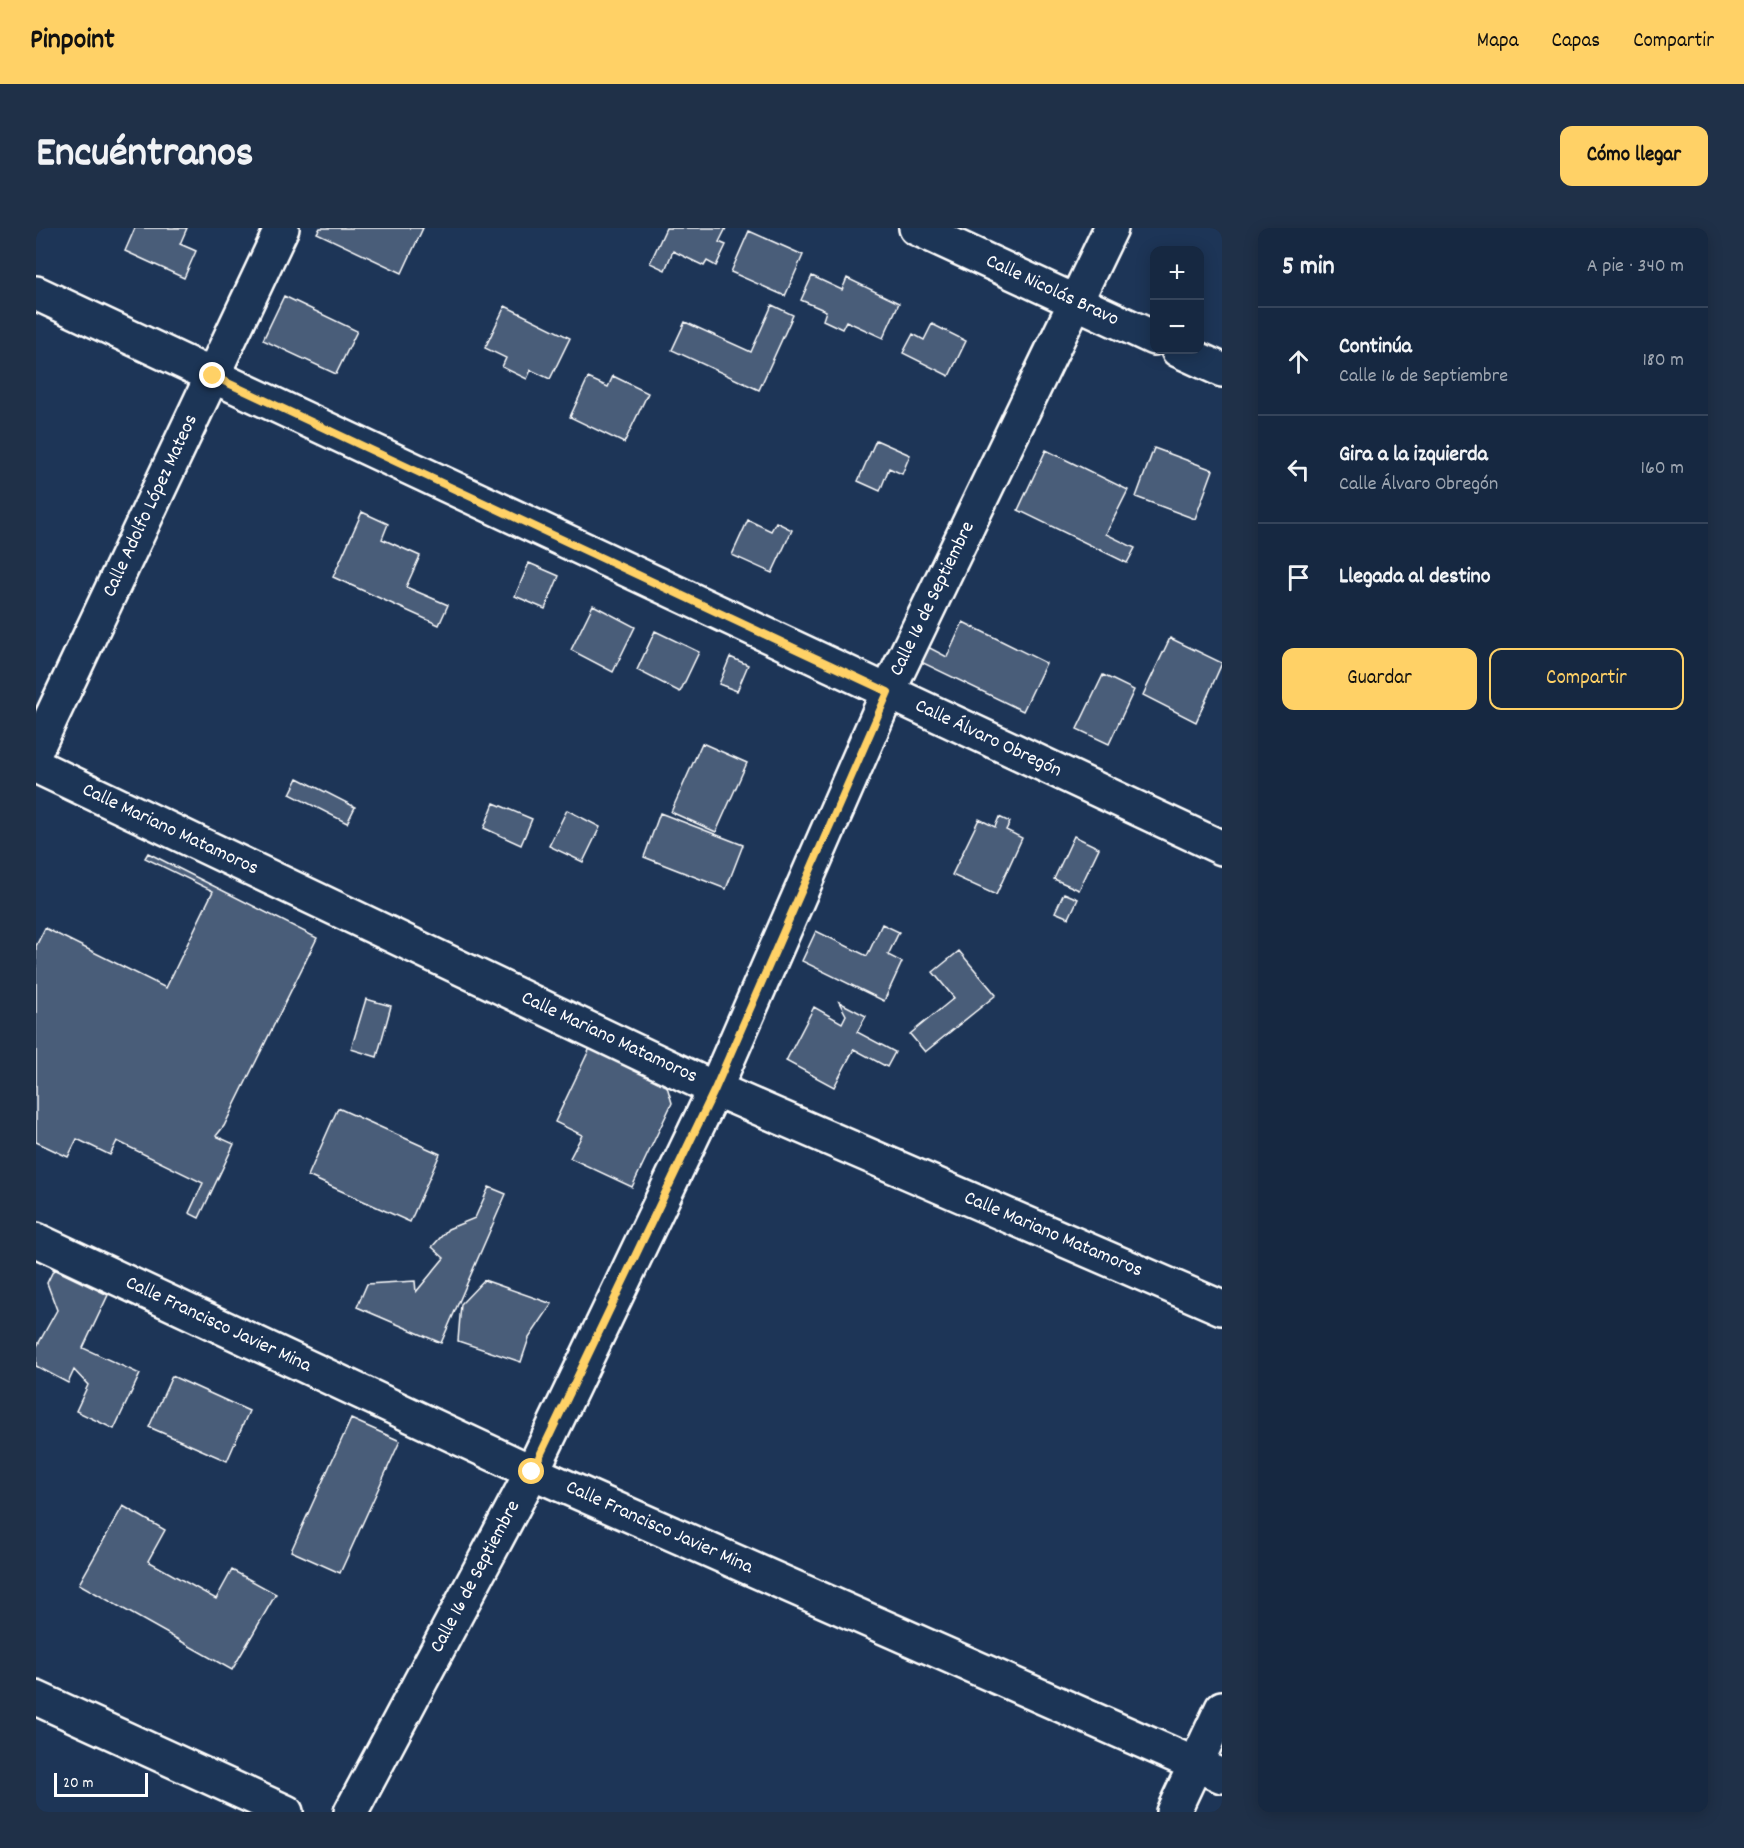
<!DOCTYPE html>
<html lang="es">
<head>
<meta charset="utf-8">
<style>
	body { margin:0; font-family:Dekko,sans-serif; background:#1f3048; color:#f1f3f6 }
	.controls { position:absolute; right:18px; top:18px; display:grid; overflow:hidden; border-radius:12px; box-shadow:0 3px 15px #0003 }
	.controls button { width:54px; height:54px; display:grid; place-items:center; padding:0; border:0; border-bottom:2px solid #35445a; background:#162841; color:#f1f3f6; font:30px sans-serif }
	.scale { position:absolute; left:18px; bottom:15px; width:94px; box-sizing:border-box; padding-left:6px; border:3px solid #fff; border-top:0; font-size:16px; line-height:21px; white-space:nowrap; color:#fff; -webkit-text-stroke:4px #1d3557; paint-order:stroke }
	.stop { position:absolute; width:18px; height:18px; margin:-14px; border:4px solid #ffd166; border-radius:50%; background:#fff }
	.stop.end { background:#ffd166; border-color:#fff; box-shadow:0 2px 6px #0008 }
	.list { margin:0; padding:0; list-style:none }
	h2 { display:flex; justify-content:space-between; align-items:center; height:78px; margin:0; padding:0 24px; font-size:26px }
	h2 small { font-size:20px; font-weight:400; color:#9ea6b1 }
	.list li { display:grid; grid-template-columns:39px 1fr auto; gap:18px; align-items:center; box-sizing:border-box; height:108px; padding:0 24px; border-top:2px solid #35445a }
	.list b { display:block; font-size:22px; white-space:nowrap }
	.list p { margin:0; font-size:20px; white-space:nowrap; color:#9ea6b1 }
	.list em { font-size:20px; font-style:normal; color:#9ea6b1 }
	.actions { display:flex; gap:12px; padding:18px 24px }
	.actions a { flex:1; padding:14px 0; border:2px solid #ffd166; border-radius:12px; text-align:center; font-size:21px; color:#ffd166 }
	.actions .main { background:#ffd166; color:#111 }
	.icon { flex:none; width:33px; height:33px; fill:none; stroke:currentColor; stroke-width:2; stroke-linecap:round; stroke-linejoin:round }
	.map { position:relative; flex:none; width:1186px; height:1584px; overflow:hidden; border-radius:12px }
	header { display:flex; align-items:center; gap:36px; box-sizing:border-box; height:84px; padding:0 30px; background:#ffd166; color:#111 }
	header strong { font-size:28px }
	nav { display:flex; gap:33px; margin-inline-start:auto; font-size:21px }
	.intro { display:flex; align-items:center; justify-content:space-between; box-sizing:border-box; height:144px; padding:0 36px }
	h1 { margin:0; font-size:42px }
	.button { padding:15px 27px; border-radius:12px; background:#ffd166; color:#111; font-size:21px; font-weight:700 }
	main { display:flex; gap:36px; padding:0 36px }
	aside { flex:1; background:#162841; border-radius:12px; box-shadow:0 3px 15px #0003 }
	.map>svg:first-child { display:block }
	.building { fill:#4a5d79; stroke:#fff; stroke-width:1.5 }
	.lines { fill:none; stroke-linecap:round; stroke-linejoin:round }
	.minor-casing { stroke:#fff; stroke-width:38 }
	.minor { stroke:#1d3557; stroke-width:33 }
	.route { stroke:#ffd166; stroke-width:8 }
	.labels { text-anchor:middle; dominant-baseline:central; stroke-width:4.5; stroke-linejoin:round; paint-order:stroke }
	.street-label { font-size:20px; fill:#fff; stroke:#1d3557 }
</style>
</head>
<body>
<header>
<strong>Pinpoint</strong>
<nav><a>Mapa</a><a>Capas</a><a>Compartir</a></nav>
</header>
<div class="intro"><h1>Encuéntranos</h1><a class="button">Cómo llegar</a></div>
<main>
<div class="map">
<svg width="1186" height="1584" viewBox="0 0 1186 1584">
	<rect width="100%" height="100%" fill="#1d3557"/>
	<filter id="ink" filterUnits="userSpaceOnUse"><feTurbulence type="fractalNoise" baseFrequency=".0167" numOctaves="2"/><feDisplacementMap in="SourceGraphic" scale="12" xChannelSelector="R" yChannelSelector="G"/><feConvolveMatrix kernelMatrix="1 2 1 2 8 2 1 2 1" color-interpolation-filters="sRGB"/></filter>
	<g filter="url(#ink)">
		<!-- building -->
		<path class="building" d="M99,0h52l-7,16 16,7 -12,27 -59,-27z
			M284,0h103l-21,45 -85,-40z
			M630,0h60l-7,14 7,3 -10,21 -9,-5 -3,5 -31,-15 -8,19 -15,-7z
			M713,3l54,24 -18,41 -54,-24z
			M776,48l30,14 5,-12 52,25 -16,35 -37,-17 -4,8 -19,-9 3,-9 -25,-11z
			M248,68l73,35 -21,43 -73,-34z
			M736,77l21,10 -34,75 -87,-40 13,-28 66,30z
			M469,78l65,32 -20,41 -19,-9 -4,9 -25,-12 4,-9 -21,-10z
			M896,96l34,17 -17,35 -46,-23 10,-19 11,6z
			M577,148l35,17 -24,50 -54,-26 18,-39 20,9z
			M840,212l34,15 -8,19 -13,-6 -9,23 -22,-10z
			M1118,220l59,22 -18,49 -59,-22z
			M1010,222l82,40 -22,44 29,14 -8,15 -109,-53z
			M326,284l26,12 -6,15 38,17 -14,31 42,18 -9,20 -106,-48z
			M712,292l23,11 5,-9 16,8 -20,43 -40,-18z
			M493,335l30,13 -14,33 -30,-13z
			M557,377l42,22 -22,45 -42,-22z
			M927,394l83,41 -23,48 -104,-50 7,-15 21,11z
			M619,403l44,21 -19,40 -43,-22z
			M1134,410l52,25 -26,59 -53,-27z
			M694,429l18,8 -11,26 -18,-7z
			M1067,447l31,15 -25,54 -32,-15z
			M666,515l45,20 -31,69 -45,-20z
			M262,550l57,29 -8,16 -57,-29z
			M458,575l38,16 -11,26 -37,-17z
			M531,582l33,17 -17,35 -34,-16z
			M624,585l83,32 -17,44 -82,-32z
			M963,589l11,5 -4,8 16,8 -26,57 -44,-20 27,-56 16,8z
			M1038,608l25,12 -20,42 -25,-11z
			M112,625l169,85 -93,188 -8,10 18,8 -35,74 -10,-5 14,-30 -86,-42 -7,14 -33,-16 -9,18 -32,-15v-196l9,-18 121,60 47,-97 -68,-33z
			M1028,665l14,6 -9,19 -14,-6z
			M846,696l17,8 -11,23 14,7 -18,39 -82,-40 14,-30 51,25z
			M923,723l37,44 -71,57 -15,-18 44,-36 -21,-26z
			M330,771l25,7 -14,51 -26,-8z
			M803,774l27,14 -9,16 38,20 -8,15 -33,-18 -20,38 -48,-26 28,-54 28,16 4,-8z
			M555,818l75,37 6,20 -40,84 -62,-29 12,-23 -27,-13z
			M302,880l102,46 -30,68 -102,-46z
			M453,959l17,7 -65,149 -84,-36 10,-23 48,-3 1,11 28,-34 -12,-11 16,-18 27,-11z
			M18,1041l54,26 -25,53 57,26 -26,55 -38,-18 12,-26 -14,-15 -6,13 -32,-17v-18l21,-38 -10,-27z
			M448,1052l68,24 -23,34 -8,24 -63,-21 3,-37z
			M136,1148l77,35 -22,50 -78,-34z
			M315,1191l49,22 -60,132 -49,-22z
			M87,1278l42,24 -17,31 68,38 16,-29 44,24 -44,76 -153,-86z"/>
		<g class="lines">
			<defs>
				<path id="minor" d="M880,0l238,110
					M0,65l1186,555
					M1142,122l44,20
					M0,522l246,-522
					M0,538l679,323 507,219
					M0,1012l496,232 690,304
					M0,1470l250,114
					M315,1584l181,-340 183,-383 173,-397 223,-464
					M1137,1584l49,-104"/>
			</defs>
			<!-- minor casing -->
			<use href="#minor" class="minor-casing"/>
			<!-- minor -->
			<use href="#minor" class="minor"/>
		</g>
	</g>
	<g class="lines" filter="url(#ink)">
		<!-- route -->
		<path class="route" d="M177,148l675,316 -173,397 -183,383"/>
	</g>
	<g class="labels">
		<!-- street labels -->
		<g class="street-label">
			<text transform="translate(1016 63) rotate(25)">Calle Nicolás Bravo</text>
			<text transform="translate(115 278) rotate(-65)">Calle Adolfo López Mateos</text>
			<text transform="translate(897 371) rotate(-64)">Calle 16 de Septiembre</text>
			<text transform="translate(952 511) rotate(25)">Calle Álvaro Obregón</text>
			<text transform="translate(134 602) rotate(25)">Calle Mariano Matamoros</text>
			<text transform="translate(573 810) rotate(25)">Calle Mariano Matamoros</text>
			<text transform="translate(1017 1007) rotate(23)">Calle Mariano Matamoros</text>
			<text transform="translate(182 1097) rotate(25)">Calle Francisco Javier Mina</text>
			<text transform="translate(623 1300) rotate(24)">Calle Francisco Javier Mina</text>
			<text transform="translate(440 1349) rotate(-62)">Calle 16 de Septiembre</text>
		</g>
	</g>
</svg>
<div class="controls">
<button>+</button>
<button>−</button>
</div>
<div class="scale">20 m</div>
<div class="stop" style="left:496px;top:1244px"></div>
<div class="stop end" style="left:177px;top:148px"></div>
</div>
<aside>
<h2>5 min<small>A pie · 340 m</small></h2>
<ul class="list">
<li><svg class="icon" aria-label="ahead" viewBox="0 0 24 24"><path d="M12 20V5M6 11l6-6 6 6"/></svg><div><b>Continúa</b><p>Calle 16 de Septiembre</p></div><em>180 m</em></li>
<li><svg class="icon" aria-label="left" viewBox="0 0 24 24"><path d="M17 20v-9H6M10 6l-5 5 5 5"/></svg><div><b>Gira a la izquierda</b><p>Calle Álvaro Obregón</p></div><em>160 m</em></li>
<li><svg class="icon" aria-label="arrive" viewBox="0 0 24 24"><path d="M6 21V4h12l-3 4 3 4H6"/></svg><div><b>Llegada al destino</b></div></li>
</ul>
<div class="actions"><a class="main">Guardar</a><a>Compartir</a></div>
</aside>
</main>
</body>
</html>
